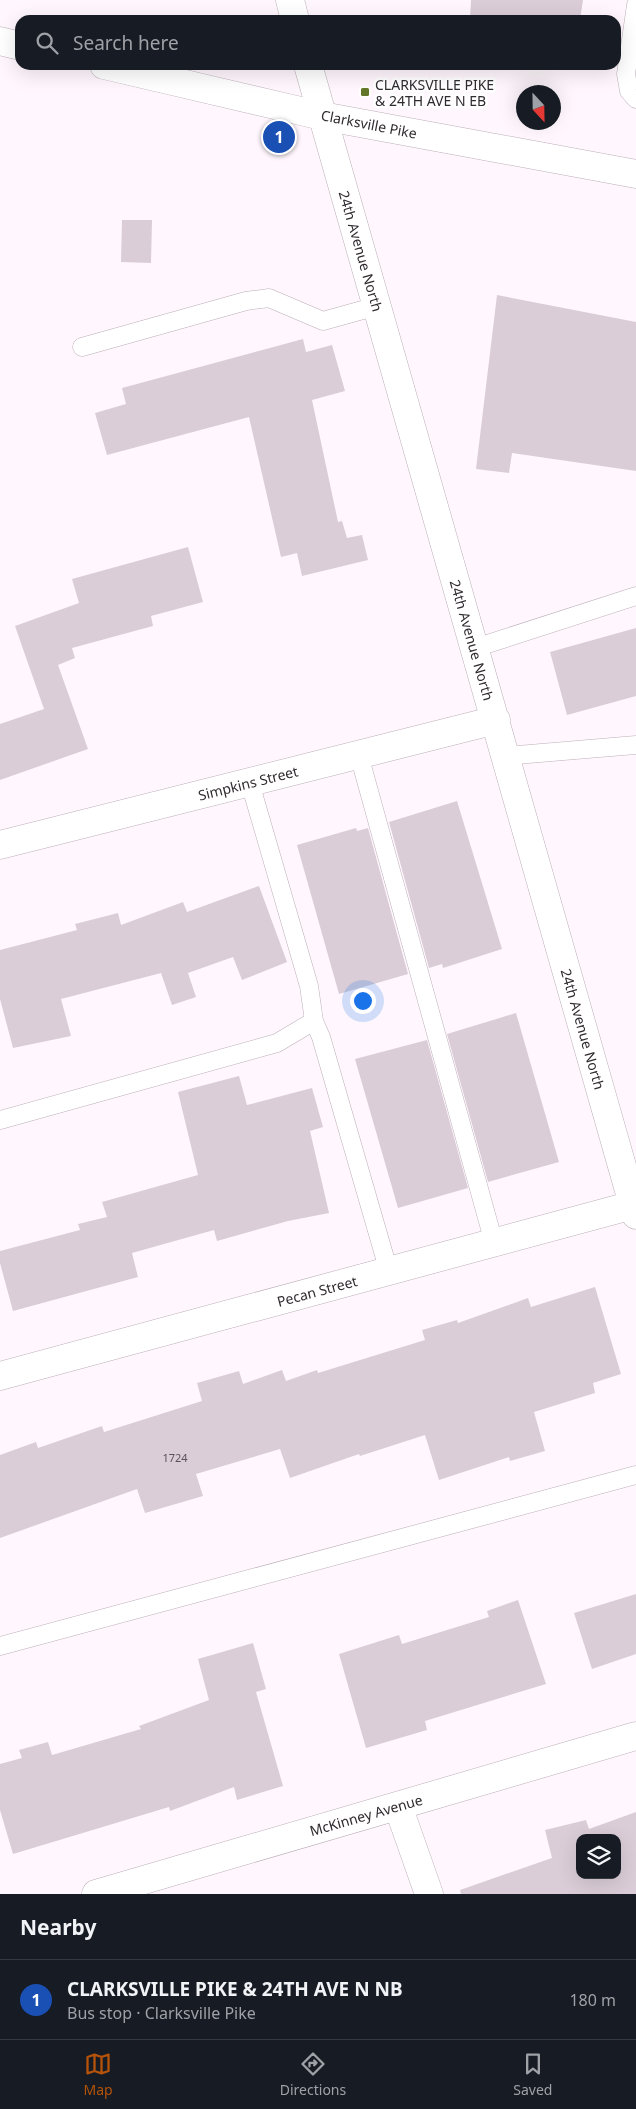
<!DOCTYPE html>
<html lang="en">
<head>
<meta charset="utf-8">
<style>
	body { margin:0; font-family:"Noto Sans",sans-serif; background:#20242c; color:#f1f3f6 }
	.controls { position:absolute; right:15px; bottom:15px; display:grid; overflow:hidden; border-radius:10px; box-shadow:0 5px 20px #0002 }
	.controls button { width:45px; height:45px; display:grid; place-items:center; padding:0; border:0; border-bottom:1px solid #363941; background:#171b24; color:#f1f3f6; font:25px sans-serif }
	.compass { position:absolute; left:516px; top:85px; width:45px; height:45px; border-radius:50%; background:#171b24; box-shadow:0 5px 20px #0002; rotate:158deg }
	.you { position:absolute; left:362px; top:1000px; width:18px; height:18px; margin:-12px; border:4px solid #fff; border-radius:50%; background:#1a73e8; box-shadow:0 0 0 8px #1a73e833 }
	.badge { display:grid; place-items:center; width:32px; height:32px; border-radius:50%; background:#b45309; color:#fff; font-size:16px; font-weight:700 }
	.pin { position:absolute; translate:-50% -50%; border:2px solid #fff; box-shadow:0 1px 5px #0006 }
	.list { margin:0; padding:0; list-style:none }
	h2 { display:flex; justify-content:space-between; align-items:center; height:65px; margin:0; padding:0 20px; font-size:21px }
	h2 small { font-size:16px; font-weight:400; color:#9ea1a6 }
	.list li { display:grid; grid-template-columns:32px 1fr auto; gap:15px; align-items:center; box-sizing:border-box; height:80px; padding:0 20px; border-top:1px solid #363941 }
	.list b { display:block; font-size:19px; white-space:nowrap }
	.list p { margin:0; font-size:16px; white-space:nowrap; color:#9ea1a6 }
	.list em { font-size:16px; font-style:normal; color:#9ea1a6 }
	.icon { flex:none; width:28px; height:28px; fill:none; stroke:currentColor; stroke-width:2; stroke-linecap:round; stroke-linejoin:round }
	.map { position:relative; flex:none; width:636px; height:1894px; overflow:hidden }
	.search { position:absolute; background:#171b24; box-shadow:0 5px 20px #0002; left:15px; right:15px; top:15px; height:55px; display:flex; align-items:center; gap:12px; box-sizing:border-box; padding:0 18px; border-radius:15px; color:#9ea1a6; font-size:19px }
	.sheet { height:145px; background:#171b24 }
	nav { display:flex; justify-content:space-around; align-items:center; box-sizing:border-box; height:70px; border-top:1px solid #363941; background:#171b24; font-size:14px; color:#9ea1a6 }
	nav a { display:grid; justify-items:center; gap:2px }
	nav .on { color:#b45309 }
	.map>svg:first-child { display:block }
	.building { fill:#dacdd7; fill-rule:evenodd }
	.lines { fill:none; stroke-linecap:round; stroke-linejoin:round }
	.lane-casing { stroke:#bcafb9; stroke-width:19 }
	.street-casing { stroke:#bcafb9; stroke-width:29 }
	.secondary-casing { stroke:#bcafb9; stroke-width:29 }
	.lane { stroke:#fff; stroke-width:18 }
	.street { stroke:#fff; stroke-width:28 }
	.secondary { stroke:#fff; stroke-width:28 }
	.poi-dot { fill:#647829; stroke:#fff; stroke-width:2 }
	.labels { text-anchor:middle; dominant-baseline:central; stroke-width:5; stroke-linejoin:round; paint-order:stroke }
	.number-label { font-size:11px; fill:#5a5459 }
	.poi-label { font-size:14px; fill:#302b2f; stroke:#fff; text-anchor:start }
	.street-label { font-size:14px; fill:#302b2f; stroke:#fff }
</style>
</head>
<body>
<div class="map">
<svg width="636" height="1894" viewBox="0 0 636 1894">
	<rect width="100%" height="100%" fill="#fff7fd"/>
	<!-- building -->
	<path class="building" d="M471,0h112l-3,20h-110z
		M122,220h30l-1,43 -30,-1z
		M497,295l139,27v149l-124,-18 -3,20 -33,-4z
		M303,339l3,13 26,-7 13,46 -33,9 26,122 4,-1 5,17 15,-3 6,25 -66,16 -5,-23 -16,4 -32,-140 -142,38 -12,-42 31,-9 -4,-16z
		M188,547l15,55 -52,14 2,10 -81,22 3,10 -17,7 30,84 -88,31v-56l44,-15 -29,-83 64,-23 -7,-24z
		M636,628v68l-69,19 -17,-63z
		M457,801l45,148 -59,19 -1,-4 -13,4 -40,-146z
		M356,828l1,3 11,-3 40,146 -69,20 -42,-149z
		M259,886l28,76 -45,18 -9,-23 -45,16 8,24 -24,8 -11,-32 -100,26 10,37 -58,12 -13,-49v-49l77,-20 -2,-6 43,-11 3,12 62,-23 4,10z
		M516,1013l43,149 -71,20 -41,-148z
		M427,1040l41,148 -70,20 -43,-149z
		M239,1076l8,29 65,-17 11,39 -13,4 19,82 -41,8 -71,20 -3,-11 -82,23 6,24 -125,34 -13,-48v-12l80,-21 -2,-6 29,-7 -5,-15 96,-27 -20,-83z
		M595,1287l26,87 -28,9 2,10 -61,19 11,39 -35,10 -1,-4 -70,23 -14,-45 -65,21 -1,-2 -69,24 -10,-29 -84,25 7,22 -58,17 -8,-24 -137,49v-83l36,-13 2,6 64,-22 2,6 98,-31 -5,-18 42,-12 4,13 39,-14 4,11 31,-11 1,3 107,-33 -3,-10 35,-10 1,3 70,-25 3,9z
		M636,1594v60l-44,15 -18,-56z
		M518,1600l28,84 -121,37 2,9 -61,18 -27,-94 60,-19 3,9 87,-27 -2,-6z
		M253,1643l13,46 -10,3 27,94 -46,14 -3,-13 -64,24 -1,-4 -156,47 -13,-44v-46l22,-6 -3,-8 29,-8 4,13 89,-26 -2,-3 70,-26 -11,-41z
		M636,1812v82h-175l-1,-4 92,-32 -7,-28 41,-10 3,9zM580,1838h37v37h-37z"/>
	<g class="lines">
		<defs>
			<path id="lane" d="M636,5l-10,69 3,17 7,8
				M82,347l164,-46 23,-3 54,23 54,-15
				M475,648l161,-52
				M359,755l135,488
				M504,756l132,-11
				M314,1021l7,16 68,235
				M0,1120l277,-77 37,-22 -5,-35 -59,-203
				M0,1646l636,-171"/>
			<path id="street" d="M290,0l5,20
				M308,65l328,1150
				M0,845l496,-125
				M0,1376l633,-171
				M398,1806l31,88
				M96,1894l540,-158"/>
			<path id="secondary" d="M0,41l20,5
				M104,65l218,51 314,58"/>
		</defs>
		<!-- lane casing -->
		<use href="#lane" class="lane-casing"/>
		<!-- street casing -->
		<use href="#street" class="street-casing"/>
		<!-- secondary casing -->
		<use href="#secondary" class="secondary-casing"/>
		<!-- lane -->
		<use href="#lane" class="lane"/>
		<!-- street -->
		<use href="#street" class="street"/>
		<!-- secondary -->
		<use href="#secondary" class="secondary"/>
	</g>
	<!-- markers -->
	<rect class="poi-dot" x="360" y="87" width="10" height="10" rx="2.5"/>
	<g class="labels">
		<!-- number labels -->
		<g class="number-label">
			<text x="175" y="1457">1724</text>
		</g>
		<!-- poi labels -->
		<g class="poi-label">
			<text x="375" y="84">CLARKSVILLE PIKE<tspan x="375" dy="16">&amp; 24TH AVE N EB</tspan></text>
		</g>
		<!-- street labels -->
		<g class="street-label">
			<text transform="translate(369 124) rotate(11)">Clarksville Pike</text>
			<text transform="translate(361 251) rotate(74)">24th Avenue North</text>
			<text transform="translate(472 640) rotate(74)">24th Avenue North</text>
			<text transform="translate(248 783) rotate(-14)">Simpkins Street</text>
			<text transform="translate(583 1029) rotate(74)">24th Avenue North</text>
			<text transform="translate(317 1291) rotate(-15)">Pecan Street</text>
			<text transform="translate(366 1815) rotate(-16)">McKinney Avenue</text>
		</g>
	</g>
</svg>
<div class="controls">
<button><svg class="icon" aria-label="layers" viewBox="0 0 24 24"><path d="M12 4l9 5-9 5-9-5zM3 14l9 5 9-5"/></svg></button>
</div>
<svg class="compass" viewBox="-18 -18 36 36"><path d="M0-13l5 13h-10z" fill="#e53935"/><path d="M0 13l5-13h-10z" fill="#9ea1a6"/></svg>
<div class="you"></div>
<div class="pin badge" style="left:279px;top:137px;background:#1a4fb4">1</div>
<div class="search"><svg class="icon" aria-label="search" viewBox="0 0 24 24"><circle cx="10" cy="10" r="6"/><path d="M15 15l6 6"/></svg>Search here</div>
</div>
<section class="sheet">
<h2>Nearby<small></small></h2>
<ul class="list">
<li><span class="badge" style="background:#1a4fb4">1</span><div><b>CLARKSVILLE PIKE &amp; 24TH AVE N NB</b><p>Bus stop · Clarksville Pike</p></div><em>180 m</em></li>
</ul>
</section>
<nav>
<a class="on"><svg class="icon" aria-label="map" viewBox="0 0 24 24"><path d="M3 6l6-2 6 2 6-2v14l-6 2-6-2-6 2zM9 4v14M15 6v14"/></svg>Map</a>
<a><svg class="icon" aria-label="directions" viewBox="0 0 24 24"><path d="M12 3l9 9-9 9-9-9zM9 14v-3h6M13 9l2 2-2 2"/></svg>Directions</a>
<a><svg class="icon" aria-label="saved" viewBox="0 0 24 24"><path d="M7 4h10v16l-5-4-5 4z"/></svg>Saved</a>
</nav>
</body>
</html>
